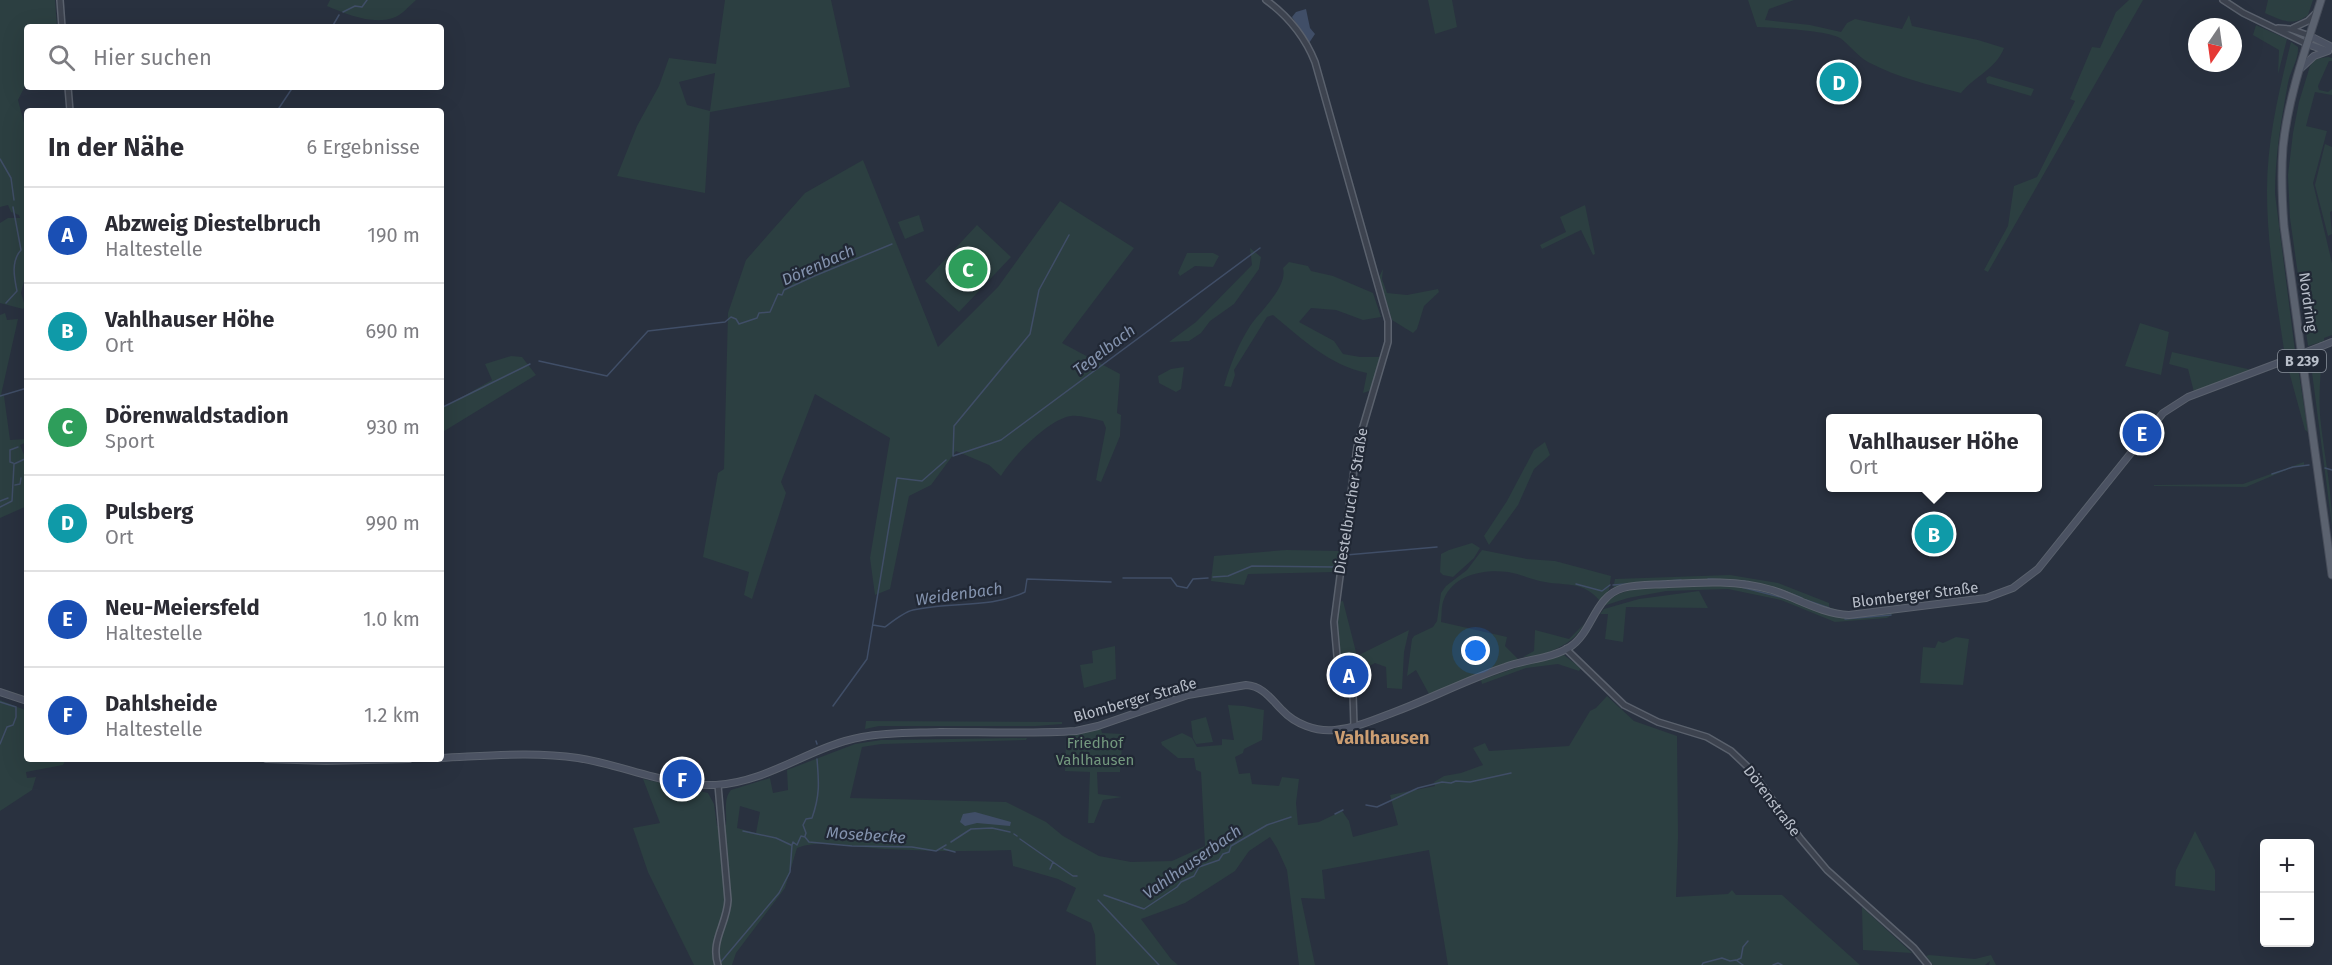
<!DOCTYPE html>
<html lang="de">
<head>
<meta charset="utf-8">
<style>
	body { margin:0; font-family:"Fira Sans",sans-serif; background:#f7f7f7; color:#2b2b33 }
	.controls { position:absolute; right:18px; bottom:18px; display:grid; overflow:hidden; border-radius:6px; box-shadow:0 6px 24px #0002 }
	.controls button { width:54px; height:54px; display:grid; place-items:center; padding:0; border:0; border-bottom:2px solid #e1e1e2; background:#fff; color:#2b2b33; font:30px sans-serif }
	.compass { position:absolute; left:2188px; top:18px; width:54px; height:54px; border-radius:50%; background:#fff; box-shadow:0 6px 24px #0002; rotate:193deg }
	.you { position:absolute; left:1476px; top:651px; width:21px; height:21px; margin:-15px; border:4px solid #fff; border-radius:50%; background:#1a73e8; box-shadow:0 0 0 9px #1a73e833 }
	.badge { display:grid; place-items:center; width:39px; height:39px; border-radius:50%; background:#5c6988; color:#fff; font-size:20px; font-weight:700 }
	.pin { position:absolute; translate:-50% -50%; border:3px solid #fff; box-shadow:0 2px 6px #0006 }
	.popup { position:absolute; left:1826px; top:414px; width:216px; height:78px; box-sizing:border-box; display:grid; place-content:center; border-radius:6px; background:#fff; filter:drop-shadow(0 2px 4px #0005); font-size:20px; white-space:nowrap; color:#7c7c81 }
	.popup b { font-size:22px; color:#2b2b33 }
	.popup::after { content:''; position:absolute; left:50%; top:100%; margin-left:-12px; border:12px solid transparent; border-top-color:#fff }
	.list { margin:0; padding:0; list-style:none }
	h2 { display:flex; justify-content:space-between; align-items:center; height:78px; margin:0; padding:0 24px; font-size:26px }
	h2 small { font-size:20px; font-weight:400; color:#7c7c81 }
	.list li { display:grid; grid-template-columns:39px 1fr auto; gap:18px; align-items:center; box-sizing:border-box; height:96px; padding:0 24px; border-top:2px solid #e1e1e2 }
	.list b { display:block; font-size:22px; white-space:nowrap }
	.list p { margin:0; font-size:20px; white-space:nowrap; color:#7c7c81 }
	.list em { font-size:20px; font-style:normal; color:#7c7c81 }
	.icon { flex:none; width:33px; height:33px; fill:none; stroke:currentColor; stroke-width:2; stroke-linecap:round; stroke-linejoin:round }
	.map { position:relative; flex:none; width:2332px; height:965px; overflow:hidden }
	.search { position:absolute; background:#fff; box-shadow:0 6px 24px #0002; left:24px; top:24px; width:420px; height:66px; display:flex; align-items:center; gap:15px; box-sizing:border-box; padding:0 21px; border-radius:6px; color:#7c7c81; font-size:22px }
	.panel { position:absolute; background:#fff; box-shadow:0 6px 24px #0002; left:24px; top:108px; width:420px; height:654px; border-radius:6px }
	.map>svg:first-child { display:block }
	.green { fill:#2c3f41; fill-rule:evenodd }
	.water { fill:#404e67 }
	.lines { fill:none; stroke-linecap:round; stroke-linejoin:round }
	.stream { stroke:#404e67; stroke-width:1.5 }
	.tertiary-casing { stroke:#5a616d; stroke-width:8 }
	.secondary-casing { stroke:#5a616d; stroke-width:8 }
	.primary-casing { stroke:#464c59; stroke-width:9 }
	.tertiary { stroke:#3d434f; stroke-width:5 }
	.secondary { stroke:#4b5262; stroke-width:6 }
	.primary { stroke:#5b626f; stroke-width:7 }
	.secondary-bridge-casing { stroke:#5a616d; stroke-width:8; stroke-linecap:butt }
	.secondary-bridge { stroke:#4b5262; stroke-width:6 }
	.labels { text-anchor:middle; dominant-baseline:central; stroke-width:4.5; stroke-linejoin:round; paint-order:stroke }
	.shield { fill:#212835; stroke:#8b929d; stroke-width:1.5 }
	.shield-label { font-size:14px; font-weight:bold; fill:#b9bfca }
	.street-label { font-size:15px; fill:#b9bfca; stroke:#212835 }
	.park-label { font-size:15px; fill:#73987e; stroke:#212835 }
	.water-label { font-size:16px; font-style:italic; fill:#8493ae; stroke:#212835 }
	.quarter-label { font-size:18px; font-weight:bold; fill:#cc9e72; stroke:#212835 }
</style>
</head>
<body>
<div class="map">
<svg width="2332" height="965" viewBox="0 0 2332 965">
	<rect width="100%" height="100%" fill="#29313f"/>
	<!-- green -->
	<path class="green" d="M0,0h55l2,27h-30v55l-9,18 9,34v136l-6,23 4,13 -2,3 -23,-6v-80l8,-5h12l-1,-3 -8,-3 -3,-7 -8,2z
		M330,0h86c-6,5 -15,16 -23,18 -21,7 -47,-4 -66,-12z
		M725,0h106l19,87 -140,25 -5,81 -88,-17 20,-50 22,-40 10,-28 47,6zM715,73l-5,38 -23,-6 -8,-23z
		M1428,0h24l5,27 -22,7z
		M1748,0h46l-25,9 -4,11 45,5 31,7 6,-9 8,-4 47,10 7,-14 3,11 66,14 26,8c-8,21 -29,28 -43,45 -31,-8 -63,-15 -93,-31 -11,-6 -19,-18 -28,-24 -14,-8 -65,-10 -83,-11z
		M2129,0h14l-155,272 -4,-2 24,-44 6,-40 23,-9 38,-76 -5,-2 22,-52 8,1 16,-36z
		M2268,0h45l-5,15c-15,12 -27,5 -43,-2z
		M2256,25l31,14 -9,35 1,-24 -26,-15z
		M2291,42l7,5c1,12 -8,24 -10,36 -7,37 -13,74 -13,111l20,157 -10,5c-8,-54 -18,-110 -18,-165 0,-51 12,-100 24,-149z
		M2328,57l4,1v3h-3l-11,25 1,4 9,2 4,-3v6l-17,-3 -9,34 21,5 -14,52 19,80v72l-8,3v3l-16,5 -18,-128 -2,-43 5,-42 6,-31 11,-36 5,-7z
		M1989,76l45,13 -3,7 -44,-13 -1,-5z
		M2325,144l7,3v64l-2,1 2,22 -4,2 -13,-51z
		M863,160l75,187 60,-60 62,-86 74,47 -72,95 58,31 -3,39 4,2 -1,21 -19,46 -5,-2 10,-52 -3,-7c-10,-2 -23,-6 -32,-5 -22,3 -59,41 -70,60l-12,-11 -33,-14 -25,34 -22,11 -19,93 -15,6 -5,-37 20,-120 -75,-44 -34,88 5,11 -34,106 -8,-4 5,-23 -46,-15 15,-84 6,-4 4,-156 18,-53 59,-67z
		M1585,205l10,49 -2,1 -12,-25 -39,19 -2,-4 26,-13 -6,-15z
		M919,215l5,16 -19,8 -7,-17z
		M977,225l34,32 -52,55 -34,-31z
		M1250,248l11,9 -2,12 -25,35 -24,17 -9,12 -12,8 -20,1 27,-20 56,-57z
		M1187,253h26l6,3 -6,11 -18,-1 -15,10 -2,-3z
		M1289,262l19,4 3,5 22,5 40,17 8,24 -18,3 -27,-10 -25,-2 -12,14 35,19 9,13 17,3h20l-7,29 -4,5 -6,2 4,-20c-38,-8 -65,-34 -94,-58l-6,2 -33,53 1,5 -4,12 -7,-1c6,-21 14,-41 26,-60 10,-15 38,-39 33,-58z
		M1383,269l-1,10 5,14 20,2 31,-6 1,3 -15,14 -7,23 -4,4 -21,-13 -13,-43z
		M5,313l2,7 11,-1 -17,76 3,1 6,44 17,-1v3l-7,3 7,17v44l-27,12v-203z
		M2140,323l29,9 -8,43 -36,-9z
		M2323,351c-3,24 -5,49 -2,74 4,34 11,66 11,101l-22,-169z
		M2172,352l80,18 -58,22 -6,-23 -19,-5z
		M511,356l11,1 14,18 -95,58v-24l51,-29 -7,-16z
		M2297,361l11,71 -3,-2 -18,-66z
		M1184,367l-3,22 -5,3 -17,-9 -1,-7 13,-7z
		M1545,442l5,13 -16,14 -16,36 -29,40 -5,-9 23,-35 27,-51z
		M2304,462v4l-11,1 -47,20 -92,-1v-1l89,-1z
		M1472,543l8,5 -6,10 -21,19 -10,-2 -3,-3 1,-18 8,-4z
		M1286,550l54,1 -5,21 -87,2 -4,11 -33,-4 3,-25z
		M1482,550l45,9 28,2 56,15 -2,14 -9,11c-17,-20 -32,-15 -55,-19 -13,-2 -24,-8 -37,-10 -23,-3 -54,2 -64,27 -3,7 -2,15 -3,23l66,15 -2,9 13,13 -89,35 -13,-24 -9,6 5,-37 2,-3 19,-9 4,-6 4,-28 5,-7 21,-16z
		M1730,575l48,8 51,20v4l9,3 -1,2 -106,-32 -118,9 2,-10z
		M1712,584l47,5 86,28 49,-4 -7,5 -52,4 -54,-22 -53,-11 -62,2 -38,7 -25,8c18,-25 79,-21 109,-22z
		M1699,591l9,17 -82,-1 -3,35 -18,-3 3,-25h-8l4,-5 35,-10z
		M1343,601l14,55 52,-26 -5,22 -2,37 -15,-1 -1,-21 -11,-4 -25,13c-17,-31 -14,-40 -12,-74z
		M1584,624c-10,21 -39,32 -61,33l11,-6 1,-21 34,9z
		M1956,637l13,2 -6,46 -43,-2 3,-36 12,1 3,-7 5,2z
		M1115,646l1,33 -32,9 -4,-23 13,-2 -1,-12z
		M1564,655l17,13 -2,3 -21,-7 -32,4 -44,16 -1,-4 40,-14z
		M1607,696l27,25 43,15 1,100 -2,61 52,-3 4,-4 4,5h46l78,70h-412l-19,-115 -107,20 3,29 -24,-1 14,67h-16l-12,-95 -10,-22 -7,-11 -21,14 -14,20 -28,18 -22,14 -44,16 30,40 7,6h-82l-1,-30 -4,-12 -25,-12 10,-23 -18,-9 -45,-13 -2,-16c-42,2 -84,1 -126,-1 -29,-1 -61,-11 -88,-1l-12,40 -49,65 -4,12h-38l-46,-93 -15,-44 27,-5 -17,-44 65,14 6,11 3,22 9,-1c1,-12 -3,-26 5,-35l39,-12 3,15 15,-3 -1,-20 68,-26 26,-4 146,-2 -1,2 -145,4 -19,3 -12,51 156,4 40,20 17,14 36,20 32,6 41,-1 33,-15 -4,-74 -5,-2 -2,-12h-16l-16,-13 -1,-3 21,-9 10,5 5,9 25,-2v-6l12,1 -6,-35 16,1 20,4 -2,30 -18,9 -1,4 -8,4 4,17 11,-1 2,11 27,2 3,-9 17,2 -3,24 2,22 21,-3 23,-11 7,10 4,16 45,-12 -8,-30 45,-9 -1,-4 10,-6 17,-3 22,-8 -10,-17 12,-5 4,8 80,-5 21,-35 6,-3zM740,806l20,6 -4,21 -19,-5z
		M0,700l25,10 2,6v43h39l-3,6 -37,7 1,6 9,-1 -4,13 -32,21z
		M1206,717l7,25 -17,2 -3,-6 -2,-17z
		M866,721l196,1v2l-26,2h-157l-14,3z
		M1101,729l1,4 21,1 -3,38h-23l1,22 24,3 -19,3 -9,23h-6l2,-51 -25,-1 1,-35z
		M2195,831l20,39v21l-40,-5 1,-16z
		M1862,907l50,46 -49,-3z
		M1929,955l46,4 16,-4 5,10h-7l1,-4 -5,4h-52l-7,-9z"/>
	<!-- water -->
	<path class="water" d="M1306,9l4,19 5,6 -6,9 -17,-26 4,-5z
		M975,812l36,10 -1,4 -33,-3 -12,3 -5,-4 3,-8z"/>
	<g class="lines">
		<!-- stream -->
		<path class="stream" d="M343,12l12,-6 7,1 5,-7
			M332,27l7,-12
			M277,111l16,-24
			M0,159l11,19 3,22
			M1069,235l-30,55 -9,44 -76,92 -1,30 48,-16 259,-192
			M6,303l11,-12c-3,-14 -6,-30 4,-41l-8,-43
			M539,361l68,15 41,-45 77,-9 6,-5 5,2 3,5 18,-6 2,-5 11,-1 8,-18 4,1 2,-5 28,-13 80,-33
			M0,396l27,-8
			M441,408l89,-44
			M13,463l-3,-1v-12l8,-3
			M2325,468l7,2
			M2272,474l21,-7 16,-2
			M15,485l5,-1 1,-6
			M0,501l8,-3
			M0,507l12,-6 2,-37 13,-6
			M1345,558l1,-3 91,-8
			M1213,577l15,-1 24,-10 84,1
			M1123,578h48l6,8 10,2 6,-9 15,-1
			M1708,579l37,2
			M1576,584l26,7 8,-6
			M1613,585l68,-5
			M1741,587l47,12
			M1784,591l18,7
			M1806,600l23,8
			M1845,619l46,-4
			M873,625l12,2c8,-6 19,-15 28,-17 38,-9 76,-1 112,-18l2,-13 84,3
			M25,689l2,1
			M0,702l16,5v10l-3,8 -6,2 -7,17
			M833,706l34,-47 30,-181 25,3 24,-21
			M816,741l1,3
			M1366,805l11,2 41,-19 24,-6 9,1 5,-2 14,1 41,-9
			M1335,814l8,-4
			M743,831l33,7 15,7
			M1014,834l3,2
			M805,836l1,-3 -3,-8 3,-6 6,-1c8,-23 7,-35 5,-59
			M1020,839l53,37h4
			M951,842l20,-13 21,-1 18,4
			M944,849l11,3
			M1050,869l3,-7
			M1104,895l40,14 33,-22 4,-5 13,-6 5,-9 20,-7 4,-6 6,-2 2,-6 36,-21 24,-8
			M1098,900l61,65
			M1737,960l4,-2 2,-11 5,-6
			M720,963l59,-70 11,-21 2,-27 1,-3 4,3 4,-9 4,1 4,5 43,4 60,1 24,4 10,-6
			M1702,965l1,-2 19,-5 8,3 6,-1 7,5
			M1773,965l5,-2 4,2"/>
		<defs>
			<path id="tertiary" d="M60,0l2,27
				M1266,0c22,16 39,37 49,62l73,259v21l-31,105 -23,175 3,34 13,27 3,10 1,34
				M2223,0l20,13 64,31
				M2278,28l12,1 20,7
				M2293,28l15,-7 9,-9
				M68,87l2,24
				M1566,649l58,56 34,17 49,15 24,14 20,19 49,68 27,32 87,78 14,17
				M718,965c-8,-24 9,-41 10,-65l-10,-115"/>
			<path id="secondary" d="M2310,36l22,11
				M2307,44l20,7
				M2300,69l14,-13 14,-5
				M2322,346l10,-4
				M0,692l27,9
				M441,758c45,-2 92,-7 137,0 46,7 89,29 138,27 53,-3 95,-39 146,-48 26,-5 52,-4 78,-5 45,0 91,2 136,-1l22,-5 90,-31 58,-10c17,1 25,14 36,25 13,14 34,22 53,20 20,-2 39,-10 57,-17 38,-14 74,-33 113,-46 21,-8 46,-8 65,-20 23,-15 24,-51 53,-59 15,-4 30,-3 45,-4 35,-2 70,-4 104,6 25,8 50,24 77,25l137,-17 27,-10 25,-19 125,-156 25,-16 98,-37
				M266,759l60,2 83,-2"/>
			<path id="primary" d="M2321,0c-15,48 -33,97 -38,147 -2,27 -1,53 1,79l48,349"/>
		</defs>
		<!-- tertiary casing -->
		<use href="#tertiary" class="tertiary-casing"/>
		<!-- secondary casing -->
		<use href="#secondary" class="secondary-casing"/>
		<!-- primary casing -->
		<use href="#primary" class="primary-casing"/>
		<!-- tertiary -->
		<use href="#tertiary" class="tertiary"/>
		<!-- secondary -->
		<use href="#secondary" class="secondary"/>
		<!-- primary -->
		<use href="#primary" class="primary"/>
		<defs>
			<path id="secondary-bridge" d="M2286,360l36,-14"/>
		</defs>
		<!-- secondary-bridge casing -->
		<use href="#secondary-bridge" class="secondary-bridge-casing"/>
		<!-- secondary-bridge -->
		<use href="#secondary-bridge" class="secondary-bridge"/>
	</g>
	<g class="labels">
		<!-- shield labels -->
		<rect class="shield" x="2278" y="350" width="48" height="22" rx="4.5"/>
		<g class="shield-label">
			<text x="2302" y="361">B 239</text>
		</g>
		<!-- street labels -->
		<g class="street-label">
			<text transform="translate(2308 302) rotate(82)">Nordring</text>
			<text transform="translate(1351 501) rotate(-81)">Diestelbrucher Straße</text>
			<text transform="translate(1915 595) rotate(-7)">Blomberger Straße</text>
			<text transform="translate(1135 700) rotate(-16)">Blomberger Straße</text>
			<text transform="translate(1772 801) rotate(53)">Dörenstraße</text>
		</g>
		<!-- park labels -->
		<g class="park-label">
			<text x="1095" y="743">Friedhof<tspan x="1095" dy="17">Vahlhausen</tspan></text>
		</g>
		<!-- water labels -->
		<g class="water-label">
			<text transform="translate(818 265) rotate(-24)">Dörenbach</text>
			<text transform="translate(1104 350) rotate(-37)">Tegelbach</text>
			<text transform="translate(959 594) rotate(-8)">Weidenbach</text>
			<text transform="translate(866 835) rotate(4)">Mosebecke</text>
			<text transform="translate(1192 862) rotate(-35)">Vahlhauserbach</text>
		</g>
		<!-- quarter labels -->
		<g class="quarter-label">
			<text x="1382" y="738">Vahlhausen</text>
		</g>
	</g>
</svg>
<div class="controls">
<button>+</button>
<button>−</button>
</div>
<svg class="compass" viewBox="-18 -18 36 36"><path d="M0-13l5 13h-10z" fill="#e53935"/><path d="M0 13l5-13h-10z" fill="#7c7c81"/></svg>
<div class="you"></div>
<div class="pin badge" style="left:1349px;top:675px;background:#1a4fb4">A</div>
<div class="pin badge" style="left:1934px;top:534px;background:#0f9aa8">B</div>
<div class="popup"><b>Vahlhauser Höhe</b>Ort</div>
<div class="pin badge" style="left:968px;top:269px;background:#2e9e5b">C</div>
<div class="pin badge" style="left:1839px;top:82px;background:#0f9aa8">D</div>
<div class="pin badge" style="left:2142px;top:433px;background:#1a4fb4">E</div>
<div class="pin badge" style="left:682px;top:779px;background:#1a4fb4">F</div>
<div class="search"><svg class="icon" aria-label="search" viewBox="0 0 24 24"><circle cx="10" cy="10" r="6"/><path d="M15 15l6 6"/></svg>Hier suchen</div>
<section class="panel">
<h2>In der Nähe<small>6 Ergebnisse</small></h2>
<ul class="list">
<li><span class="badge" style="background:#1a4fb4">A</span><div><b>Abzweig Diestelbruch</b><p>Haltestelle</p></div><em>190 m</em></li>
<li><span class="badge" style="background:#0f9aa8">B</span><div><b>Vahlhauser Höhe</b><p>Ort</p></div><em>690 m</em></li>
<li><span class="badge" style="background:#2e9e5b">C</span><div><b>Dörenwaldstadion</b><p>Sport</p></div><em>930 m</em></li>
<li><span class="badge" style="background:#0f9aa8">D</span><div><b>Pulsberg</b><p>Ort</p></div><em>990 m</em></li>
<li><span class="badge" style="background:#1a4fb4">E</span><div><b>Neu-Meiersfeld</b><p>Haltestelle</p></div><em>1.0 km</em></li>
<li><span class="badge" style="background:#1a4fb4">F</span><div><b>Dahlsheide</b><p>Haltestelle</p></div><em>1.2 km</em></li>
</ul>
</section>
</div>
</body>
</html>
